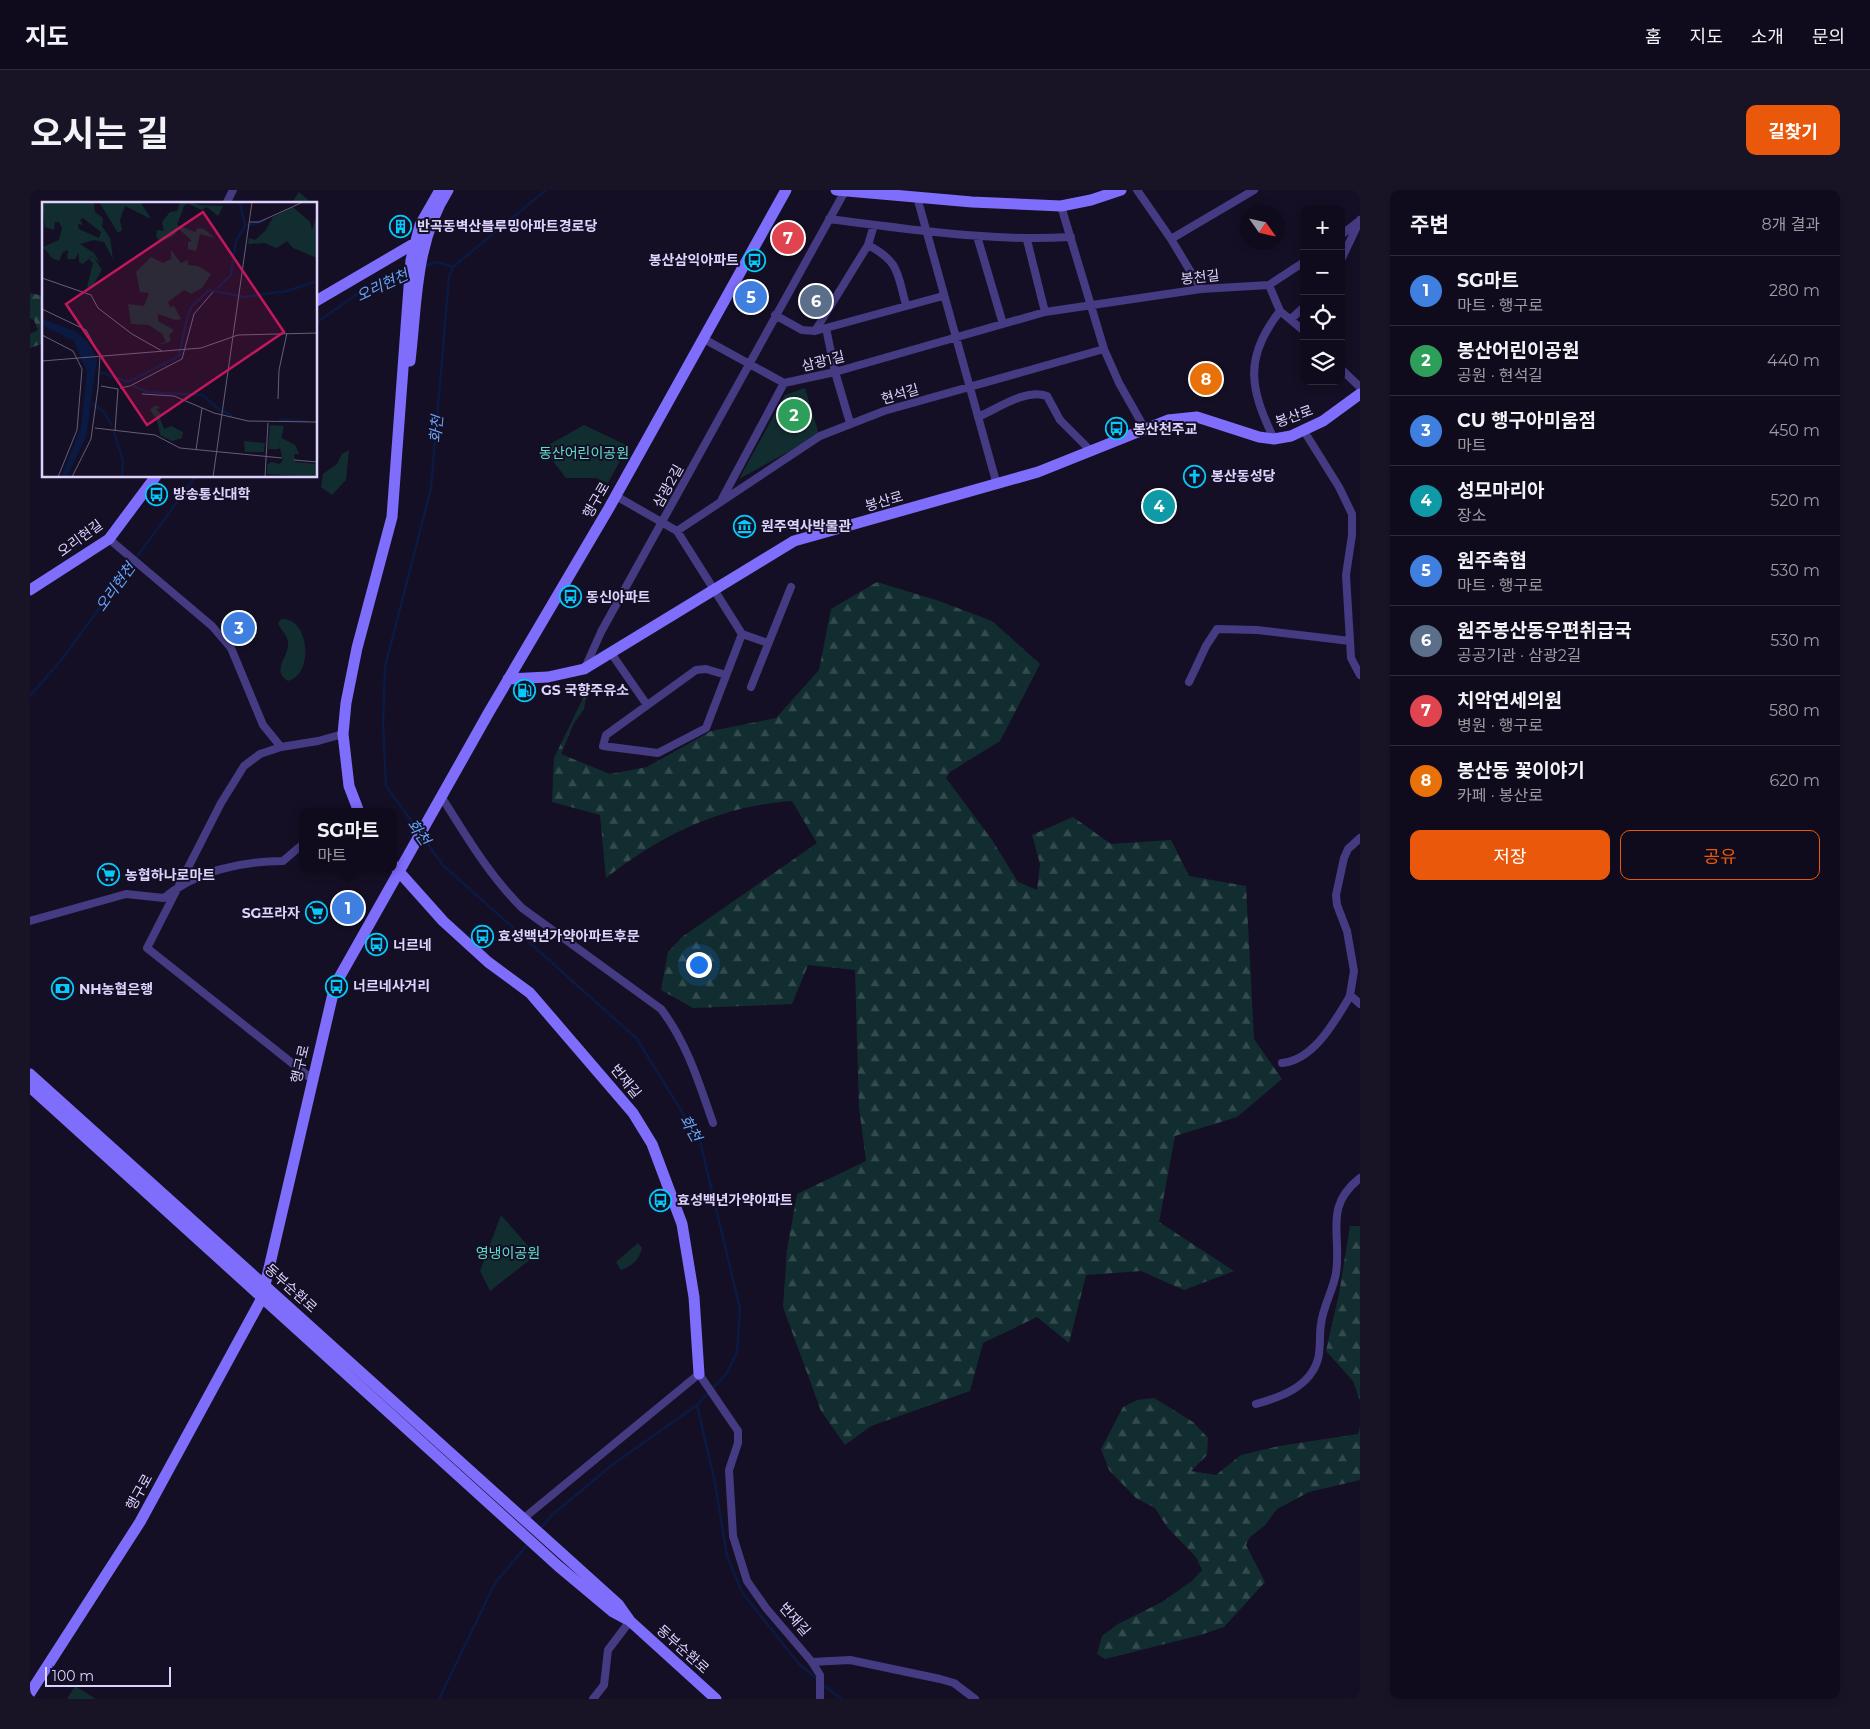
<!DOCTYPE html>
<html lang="ko">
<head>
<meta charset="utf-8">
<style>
	body { margin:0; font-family:Montserrat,"Noto Sans KR",sans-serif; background:#191425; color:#f1f3f6 }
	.controls { position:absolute; right:15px; top:15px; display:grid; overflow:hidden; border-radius:10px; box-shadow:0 2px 8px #0003 }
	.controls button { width:45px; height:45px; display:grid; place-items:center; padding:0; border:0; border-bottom:1px solid #302b3b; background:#100b1c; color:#f1f3f6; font:25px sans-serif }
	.compass { position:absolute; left:1210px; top:15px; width:45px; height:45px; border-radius:50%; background:#100b1c; box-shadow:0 2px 8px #0003; rotate:124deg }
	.scale { position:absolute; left:15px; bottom:12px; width:126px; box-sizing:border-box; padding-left:5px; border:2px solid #ddd4fe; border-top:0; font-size:14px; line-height:18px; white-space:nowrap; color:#ddd4fe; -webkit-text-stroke:4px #150f25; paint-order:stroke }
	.you { position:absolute; left:668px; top:774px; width:18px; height:18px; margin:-12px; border:4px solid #fff; border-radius:50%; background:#1a73e8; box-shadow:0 0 0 8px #1a73e833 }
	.badge { display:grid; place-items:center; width:32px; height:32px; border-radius:50%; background:#ea580c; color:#fff; font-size:16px; font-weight:700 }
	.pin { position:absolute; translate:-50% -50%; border:2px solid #fff; box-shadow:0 1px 5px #0006 }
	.popup { position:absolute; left:269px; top:618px; width:98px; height:65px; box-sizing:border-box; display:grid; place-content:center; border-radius:10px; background:#100b1c; filter:drop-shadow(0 1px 4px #0005); font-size:16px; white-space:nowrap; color:#9c9ba3 }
	.popup b { font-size:19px; color:#f1f3f6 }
	.popup::after { content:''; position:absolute; left:50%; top:100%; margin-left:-10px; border:10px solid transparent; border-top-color:#100b1c }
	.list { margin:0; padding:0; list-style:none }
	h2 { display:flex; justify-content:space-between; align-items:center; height:65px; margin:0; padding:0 20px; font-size:21px }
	h2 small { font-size:16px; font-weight:400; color:#9c9ba3 }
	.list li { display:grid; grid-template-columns:32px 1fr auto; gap:15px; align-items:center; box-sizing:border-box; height:70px; padding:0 20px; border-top:1px solid #302b3b }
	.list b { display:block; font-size:19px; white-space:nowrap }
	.list p { margin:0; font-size:16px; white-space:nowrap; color:#9c9ba3 }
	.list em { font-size:16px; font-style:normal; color:#9c9ba3 }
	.actions { display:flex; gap:10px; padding:15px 20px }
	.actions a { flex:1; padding:11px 0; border:1px solid #ea580c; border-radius:10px; text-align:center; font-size:18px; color:#ea580c }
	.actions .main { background:#ea580c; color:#fff }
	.icon { flex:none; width:28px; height:28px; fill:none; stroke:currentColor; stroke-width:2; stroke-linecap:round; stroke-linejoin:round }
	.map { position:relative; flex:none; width:1330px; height:1509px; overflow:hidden; border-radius:10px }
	header { display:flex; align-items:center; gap:30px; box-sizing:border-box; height:70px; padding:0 25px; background:#100b1c; border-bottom:1px solid #302b3b }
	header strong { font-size:24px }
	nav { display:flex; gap:28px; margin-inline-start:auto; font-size:18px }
	.intro { display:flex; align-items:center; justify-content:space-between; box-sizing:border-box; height:120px; padding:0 30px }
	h1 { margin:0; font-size:35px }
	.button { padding:12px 22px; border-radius:10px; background:#ea580c; color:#fff; font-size:18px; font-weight:700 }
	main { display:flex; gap:30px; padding:0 30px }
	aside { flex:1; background:#100b1c; border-radius:10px; box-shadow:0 2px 8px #0003 }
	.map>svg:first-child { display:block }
	.green { fill:#122d2f }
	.forest { fill:url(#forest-firs) }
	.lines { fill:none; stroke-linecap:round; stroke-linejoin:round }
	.stream { stroke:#0b1a42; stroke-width:2.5 }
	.street { stroke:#453b83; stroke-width:8 }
	.secondary { stroke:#7f6dfc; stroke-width:11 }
	.labels { text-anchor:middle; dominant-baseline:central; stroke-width:4; stroke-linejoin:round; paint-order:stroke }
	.poi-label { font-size:14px; font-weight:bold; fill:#ddd4fe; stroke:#150f25; text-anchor:start }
	.street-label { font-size:14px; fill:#ddd4fe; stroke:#150f25 }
	.park-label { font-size:14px; fill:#61ddcb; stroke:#150f25 }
	.water-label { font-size:15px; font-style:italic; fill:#64a7fc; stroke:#150f25 }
	.inset-river { fill:none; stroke:#0b1a42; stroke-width:2.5 }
	.inset-road { fill:none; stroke:#655e7c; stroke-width:1 }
	.view { fill:#c2185b; fill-opacity:0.15; stroke:#c2185b; stroke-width:2.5 }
	.inset-edge { fill:none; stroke:#ddd4fe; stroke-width:2.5 }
</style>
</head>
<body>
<header>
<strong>지도</strong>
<nav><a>홈</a><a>지도</a><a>소개</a><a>문의</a></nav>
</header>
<div class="intro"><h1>오시는 길</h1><a class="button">길찾기</a></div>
<main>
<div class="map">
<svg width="1330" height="1509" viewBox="0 0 1330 1509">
	<defs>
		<pattern id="forest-firs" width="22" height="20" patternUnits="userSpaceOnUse" patternTransform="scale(1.25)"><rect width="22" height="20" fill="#122d2f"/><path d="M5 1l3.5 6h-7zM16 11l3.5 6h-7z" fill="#344b4e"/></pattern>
	</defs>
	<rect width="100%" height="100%" fill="#150f25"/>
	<!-- green -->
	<path class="green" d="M269,2l14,12h-22z
		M775,198l14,47 -80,44 46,-84z
		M554,235l44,21 -20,37 -12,-5h-30l-23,-30z
		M319,260l-3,30 -14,15 -11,-8 2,-13 14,-10 5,-10z
		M251,429c28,-3 34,55 7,62 -17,-11 0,-23 0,-36 1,-9 -7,-14 -10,-22z
		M471,1025l35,40 -46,36 -10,-20z
		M608,1053l4,5c-3,12 -10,18 -21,22l-5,-8z
		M45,1496l21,13h-29z"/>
	<!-- forest -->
	<path class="forest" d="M0,103l14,3v47l-14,5v-14l8,-4 -4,-10 -4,-2z
		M847,392l62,19 53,20 48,43 -40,77 -50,31 -4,6 46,62 26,42 19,8 3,-26 -8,-29 41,-18 38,27 60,-4 18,36 57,10 8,153 28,40 -45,38 -62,19 -16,86 75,49 -50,19 -43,-19 -55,4 -17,68 -32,-26 -54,26 -13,48 -99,35 -26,19 -24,-34 -38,-104 4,-57 10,-56 69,-33 -7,-54 -4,-137 -47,-5 -16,39 -99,4 -32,-18 7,-38 14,-15 135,-94 -25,-42c-72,5 -130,33 -186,77l-6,-63 -48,-13 2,-44 34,-70 -4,21 -10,14 -13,31 49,20 37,-7 64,-36 65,-13 43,-48 12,-61z
		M1320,1036h10v174l-7,-19 -27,-30 13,-57z
		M1124,1208l39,24 15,16 -1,17 -16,16 25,4 25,-20 38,-9 79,-12 2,-7v53l-51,12 -32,17 -12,16 -16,13 -3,7 19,37 -41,45 -27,9 -92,23 -8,-5 5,-18 16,-12 44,-22 30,-21 10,-11 -6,-13 -29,-30 -12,-19 -19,-10 -27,-28 -8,-21 22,-42 14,-7z"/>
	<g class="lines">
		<!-- stream -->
		<path class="stream" d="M395,76l12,-4 16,5
			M286,133l44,-31 46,-19
			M0,506l33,-38 133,-182
			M388,640l-32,-44 -3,-64 2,-55 46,-179 18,-211 4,-10 93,-77
			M392,646l21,29 194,174 63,102 40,168 -3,43 -10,21 -30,32 -85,60 -60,50 -12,14
			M667,1215l18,78 12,73 15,36 57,72 18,15
			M791,1493l20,16
			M409,1509l56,-116 34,-40"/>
		<!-- street -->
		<path class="street" d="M1107,0l34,49 30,50
			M887,7l80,288
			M196,14l7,-14
			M1031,16l43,143 15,34 26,46
			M799,29c80,10 161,23 242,18
			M1311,45l17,-13
			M947,46l26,88
			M1141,49l83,-49
			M997,50l18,72
			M838,55c32,17 29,28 38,60
			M1311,70l19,-40
			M1239,95l11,26 24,20
			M745,125l27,15 13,1 128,-35
			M1261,129l13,-12
			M796,138l9,44 15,51
			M785,141l53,-86 6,-20
			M674,149l80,44 51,-11 210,-60 156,-23 68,-4 35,-23
			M1311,179l19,18
			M948,227c19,-8 48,-29 69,-21l13,24 32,32
			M1274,241l35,56 13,27v21l-6,40 5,83 9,17
			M1244,249c-24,-50 -31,-81 6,-128
			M586,306l61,35 65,103 26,9
			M692,309l62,-116
			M647,341l143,-95 64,-25 220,-62
			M79,349l103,87 19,22 32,77 18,22 37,-6 25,-7
			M581,463l36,52
			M555,478l16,-36 244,-441
			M696,485l-20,-6 -10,1 -90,65 -3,11 55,7 48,-25 36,-94
			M1159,492l17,-36 11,-17 40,1 93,11
			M721,497l40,-100
			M251,557l-21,7 -16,12 -23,37 -74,145 165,131
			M411,606c25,40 48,79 81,112l139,101c26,34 38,74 52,114
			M1330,648l-12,11 -4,9 -8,37 1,10 10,26 7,40 -4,24 10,9
			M0,731l96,-27 38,4c32,-27 78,-37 119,-37l20,-17
			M1252,873c32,-3 53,-42 68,-67
			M1226,1214c25,-7 54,-17 62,-45 3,-11 1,-24 3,-35 2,-18 12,-33 15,-51 6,-39 -13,-66 24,-95
			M494,1328l175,-144 39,57v12l-9,27 4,66 14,45 19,27 46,54 8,13v24
			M782,1472l38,-2 90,19 14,4 21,16
			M563,1509l11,-14 4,-35 22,-29"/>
		<!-- secondary -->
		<path class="secondary" d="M806,0l136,12 89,4 30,-6 30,-10
			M286,111l99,-58
			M380,171c7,-59 5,-119 38,-171
			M0,400l79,-51 47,-63
			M478,489l40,-2 36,-8 210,-128 244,-69 130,-52 29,-3 62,20 15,2 17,-3 32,-15 37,-27
			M329,622l-10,-26 -6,-52 3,-31 11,-55 35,-131 19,-257 9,-35 20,-35
			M363,675l50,56 45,41 42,31 103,120 19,31 30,80 12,73 5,77
			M0,884l588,530 12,17 86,78
			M0,897l528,479 55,46 13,7
			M0,1503l110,-171 122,-224 73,-313 154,-273 120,-204 177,-318"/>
	</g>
	<!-- icons -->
	<defs>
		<symbol id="building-ring" viewBox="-11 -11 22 22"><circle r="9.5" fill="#150f25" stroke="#05c9f9" stroke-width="1.5"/><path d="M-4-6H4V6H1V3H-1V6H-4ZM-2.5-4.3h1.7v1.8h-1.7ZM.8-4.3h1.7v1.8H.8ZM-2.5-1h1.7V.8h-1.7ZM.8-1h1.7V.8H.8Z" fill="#05c9f9"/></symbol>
		<symbol id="bus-ring" viewBox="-11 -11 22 22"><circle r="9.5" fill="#150f25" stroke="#05c9f9" stroke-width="1.5"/><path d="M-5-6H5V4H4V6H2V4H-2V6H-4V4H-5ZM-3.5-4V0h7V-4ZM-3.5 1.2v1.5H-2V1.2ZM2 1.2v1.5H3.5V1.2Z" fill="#05c9f9"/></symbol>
		<symbol id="church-ring" viewBox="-11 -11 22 22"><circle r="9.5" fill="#150f25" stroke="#05c9f9" stroke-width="1.5"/><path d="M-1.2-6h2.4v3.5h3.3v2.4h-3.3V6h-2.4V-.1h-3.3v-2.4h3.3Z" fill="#05c9f9"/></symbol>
		<symbol id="museum-ring" viewBox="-11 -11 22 22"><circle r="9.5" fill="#150f25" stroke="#05c9f9" stroke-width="1.5"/><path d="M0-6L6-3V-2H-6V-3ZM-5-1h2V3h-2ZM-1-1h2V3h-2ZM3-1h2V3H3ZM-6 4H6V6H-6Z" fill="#05c9f9"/></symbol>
		<symbol id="fuel-ring" viewBox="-11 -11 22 22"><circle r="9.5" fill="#150f25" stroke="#05c9f9" stroke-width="1.5"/><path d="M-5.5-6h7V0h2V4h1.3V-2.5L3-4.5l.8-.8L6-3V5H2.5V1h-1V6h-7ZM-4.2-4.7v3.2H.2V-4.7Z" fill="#05c9f9"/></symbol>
		<symbol id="supermarket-ring" viewBox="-11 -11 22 22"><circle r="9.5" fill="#150f25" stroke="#05c9f9" stroke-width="1.5"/><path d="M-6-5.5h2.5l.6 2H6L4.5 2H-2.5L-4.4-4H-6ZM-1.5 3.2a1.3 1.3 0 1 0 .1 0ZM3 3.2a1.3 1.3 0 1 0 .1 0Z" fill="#05c9f9"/></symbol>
		<symbol id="bank-ring" viewBox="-11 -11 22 22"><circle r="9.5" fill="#150f25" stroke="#05c9f9" stroke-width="1.5"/><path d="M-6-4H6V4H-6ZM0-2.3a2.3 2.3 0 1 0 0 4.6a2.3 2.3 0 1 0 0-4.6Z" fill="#05c9f9"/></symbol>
	</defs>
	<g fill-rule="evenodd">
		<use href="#building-ring" x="358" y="24" width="25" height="25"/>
		<use href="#bus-ring" x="712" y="58" width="25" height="25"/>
		<use href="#bus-ring" x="1074" y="226" width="25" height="25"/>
		<use href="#church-ring" x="1152" y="274" width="25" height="25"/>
		<use href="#bus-ring" x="114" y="292" width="25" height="25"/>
		<use href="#museum-ring" x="702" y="324" width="25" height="25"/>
		<use href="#bus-ring" x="528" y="394" width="25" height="25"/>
		<use href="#fuel-ring" x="482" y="488" width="25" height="25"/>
		<use href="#supermarket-ring" x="66" y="672" width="25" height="25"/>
		<use href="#supermarket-ring" x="274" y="710" width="25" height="25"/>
		<use href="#bus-ring" x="440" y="734" width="25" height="25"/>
		<use href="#bus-ring" x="334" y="742" width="25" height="25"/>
		<use href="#bus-ring" x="294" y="784" width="25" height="25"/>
		<use href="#bank-ring" x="20" y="786" width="25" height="25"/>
		<use href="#bus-ring" x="618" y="998" width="25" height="25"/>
	</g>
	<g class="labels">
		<!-- poi labels -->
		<g class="poi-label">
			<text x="387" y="36">반곡동벽산블루밍아파트경로당</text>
			<text x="709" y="70" text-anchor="end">봉산삼익아파트</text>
			<text x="1103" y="239">봉산천주교</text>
			<text x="1181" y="286">봉산동성당</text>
			<text x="143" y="304">방송통신대학</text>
			<text x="731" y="336">원주역사박물관</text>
			<text x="556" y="407">동신아파트</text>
			<text x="511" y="500">GS 국향주유소</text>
			<text x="95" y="685">농협하나로마트</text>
			<text x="270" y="723" text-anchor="end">SG프라자</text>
			<text x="468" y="746">효성백년가약아파트후문</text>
			<text x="363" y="755">너르네</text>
			<text x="323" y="796">너르네사거리</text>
			<text x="49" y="799">NH농협은행</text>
			<text x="647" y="1010">효성백년가약아파트</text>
		</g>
		<!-- street labels -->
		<g class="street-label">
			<text transform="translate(1170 87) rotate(-6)">봉천길</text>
			<text transform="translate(793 171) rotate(-14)">삼광1길</text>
			<text transform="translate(870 204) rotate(-16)">현석길</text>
			<text transform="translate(1264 226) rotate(-20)">봉산로</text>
			<text transform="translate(638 296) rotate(-61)">삼광2길</text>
			<text transform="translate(566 310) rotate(-60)">행구로</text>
			<text transform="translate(854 311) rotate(-16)">봉산로</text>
			<text transform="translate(50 348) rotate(-36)">오리현길</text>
			<text transform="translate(270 874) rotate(-77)">행구로</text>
			<text transform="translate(596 891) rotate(51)">번재길</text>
			<text transform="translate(261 1098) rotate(42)">동부순환로</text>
			<text transform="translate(109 1302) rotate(-61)">행구로</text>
			<text transform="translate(765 1429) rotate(49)">번재길</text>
			<text transform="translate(653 1459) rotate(42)">동부순환로</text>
		</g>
		<!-- park labels -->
		<g class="park-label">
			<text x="554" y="263">동산어린이공원</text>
			<text x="478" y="1063">영냉이공원</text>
		</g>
		<!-- water labels -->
		<g class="water-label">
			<text transform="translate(352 95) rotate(-25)">오리현천</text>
			<text transform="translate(406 239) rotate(-85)">화천</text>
			<text transform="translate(85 397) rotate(-54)">오리현천</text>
			<text transform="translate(389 642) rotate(54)">화천</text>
			<text transform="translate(661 938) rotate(60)">화천</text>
		</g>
	</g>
	<!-- overview -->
	<g transform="translate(12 12)">
		<rect width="275" height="275" fill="#150f25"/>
		<path d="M228,223l14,1 -5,23h-11zM202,239l21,2 -1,9h-19z" fill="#122d2f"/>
		<path d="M0,0h52l1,10 8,6 -1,8 8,12 3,21 -9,-17 -10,-2 -14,4 14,9 6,10 -8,-7 -9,8 -4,-2v-9l-4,6h-8l1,-9 -5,2 -4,9 -7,-3 -9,-11 16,-7 3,-12 -3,-6h-4l-1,8 -9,-3zM41,16l18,14 -2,6 -20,-9 -1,-5 5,1 -3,-5zM57,0l42,1 10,16 -26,-13 -5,14 2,10 -4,3zM138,0h11l8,3 24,1 -5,10 -11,-9 -6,3 -14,-7 -3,3 -7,19 18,7 3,-4 6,1 11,9 -15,-4 -4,17 -8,-2v-7l4,-1 -13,-12 -6,7 -13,6 -4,-6 1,-6 7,1 -2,-9 8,-10 7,-1zM251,5l17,15 2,8 5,-15v43l-24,-10 -6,-7 -10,7 -13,-5 -16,1 1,-6 6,2 11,-10 7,-13zM129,48l10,13 7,-3v5l10,1 13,8 -9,14 -11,6 -7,-4 -16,12 2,5 4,-1 7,13 -6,1 -17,-6v7l16,9 -5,5 2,5 -4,3 -9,1 8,-2 -4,-8 -13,-9 -18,-1 -3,-20 16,2 5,-13 -9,-1 -4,-20 15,-15 12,6 8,-4zM113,203l6,3 -5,1 7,7h-4l5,13 7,-3 12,6 -1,6 -10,3 -12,-6 -3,-15 -7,-10zM240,236l13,7 4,9h-5l1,8 22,2v13l-50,-3v-9l4,-3 9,2 3,-4 -5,-19z" fill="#122d2f" fill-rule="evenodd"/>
		<path d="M51,54l9,14 -10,17h-5l6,-24 -4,-4z" fill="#122d2f"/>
		<path d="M0,117l33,12 13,11 9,17 -11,78 -19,40 -5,-2 19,-48 6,-55 -13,-31 -32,-16z" fill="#0b1a42"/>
		<path class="inset-river" d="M203,24l20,-5M175,87l14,-14 5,-34 9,-15 -5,-24M58,170l28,10 51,-26 8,-38 5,-12 17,-16 36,7 42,-6 30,-10M91,184l14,6 56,3 15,14 15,7M50,201l12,9 8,14M237,218l28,1M72,230l9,29 -1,16"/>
		<path class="inset-road" d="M207,20h10l44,-20M0,76l49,17 7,13 34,26 30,17M0,107l44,21 14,26 -2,32M0,133l31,16 9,18 -5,61 -19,47M0,159l159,-13 37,-13 79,-2M59,184l17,3 -3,42M78,186l10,-2 52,-27 12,-45 19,-22M100,192l32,2 40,17 34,8 69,1M236,197l1,-29 8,-37M53,226l60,7 25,13 102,10M154,248l6,-42M252,258l23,2M30,275l19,-38 7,-51M171,275l39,-275M223,275l3,-54"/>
		<path class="view" d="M161,10l81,120 -137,93 -81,-121z"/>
		<rect width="275" height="275" class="inset-edge"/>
	</g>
</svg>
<div class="controls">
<button>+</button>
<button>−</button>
<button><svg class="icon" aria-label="locate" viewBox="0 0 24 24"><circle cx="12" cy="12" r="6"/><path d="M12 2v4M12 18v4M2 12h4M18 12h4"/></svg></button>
<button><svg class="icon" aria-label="layers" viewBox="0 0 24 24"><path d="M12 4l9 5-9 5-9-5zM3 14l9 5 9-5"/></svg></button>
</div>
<svg class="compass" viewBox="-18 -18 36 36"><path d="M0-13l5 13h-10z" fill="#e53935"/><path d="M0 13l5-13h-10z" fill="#9c9ba3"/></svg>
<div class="scale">100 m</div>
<div class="you"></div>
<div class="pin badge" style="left:318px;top:718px;background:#3f7fe0">1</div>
<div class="popup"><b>SG마트</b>마트</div>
<div class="pin badge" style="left:764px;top:225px;background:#2e9e5b">2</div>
<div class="pin badge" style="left:209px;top:438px;background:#3f7fe0">3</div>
<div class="pin badge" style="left:1129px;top:316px;background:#0f9aa8">4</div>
<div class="pin badge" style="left:721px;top:107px;background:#3f7fe0">5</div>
<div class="pin badge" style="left:786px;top:111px;background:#5c6f8a">6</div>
<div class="pin badge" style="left:758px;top:48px;background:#e0444e">7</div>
<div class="pin badge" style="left:1176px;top:189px;background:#e8710a">8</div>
</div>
<aside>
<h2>주변<small>8개 결과</small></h2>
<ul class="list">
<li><span class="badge" style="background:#3f7fe0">1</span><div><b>SG마트</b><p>마트 · 행구로</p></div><em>280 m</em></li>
<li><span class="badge" style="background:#2e9e5b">2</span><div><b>봉산어린이공원</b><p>공원 · 현석길</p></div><em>440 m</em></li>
<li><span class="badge" style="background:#3f7fe0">3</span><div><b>CU 행구아미움점</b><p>마트</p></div><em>450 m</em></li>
<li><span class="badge" style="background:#0f9aa8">4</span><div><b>성모마리아</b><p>장소</p></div><em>520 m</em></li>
<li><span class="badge" style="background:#3f7fe0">5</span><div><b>원주축협</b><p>마트 · 행구로</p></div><em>530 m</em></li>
<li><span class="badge" style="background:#5c6f8a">6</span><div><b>원주봉산동우편취급국</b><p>공공기관 · 삼광2길</p></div><em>530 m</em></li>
<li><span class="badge" style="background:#e0444e">7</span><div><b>치악연세의원</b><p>병원 · 행구로</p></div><em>580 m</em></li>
<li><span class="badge" style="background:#e8710a">8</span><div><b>봉산동 꽃이야기</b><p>카페 · 봉산로</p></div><em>620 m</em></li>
</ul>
<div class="actions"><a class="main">저장</a><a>공유</a></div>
</aside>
</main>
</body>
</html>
